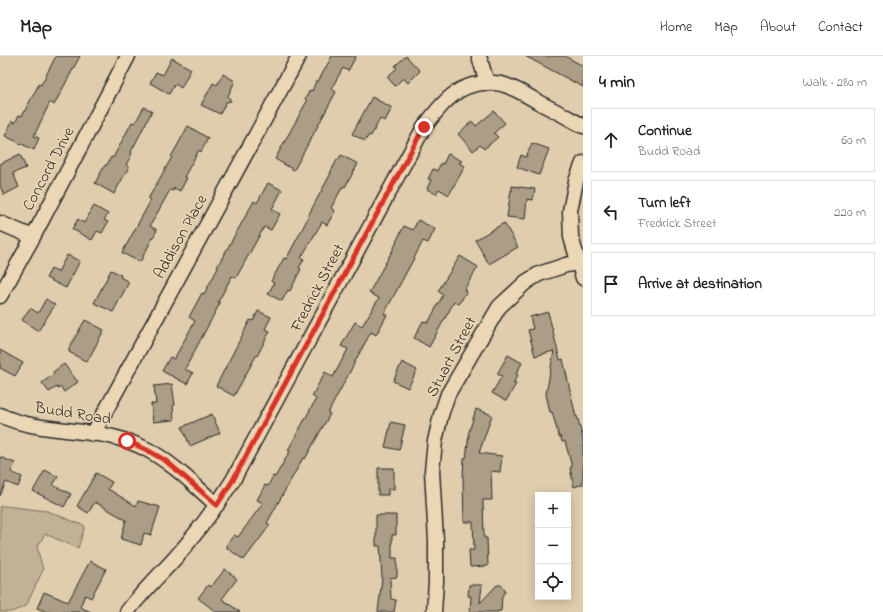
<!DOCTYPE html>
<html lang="en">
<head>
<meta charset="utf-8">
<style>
	body { margin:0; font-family:"Indie Flower",sans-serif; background:#f6f6f6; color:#202124 }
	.controls { position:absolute; right:12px; bottom:12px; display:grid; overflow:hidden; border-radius:0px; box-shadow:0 2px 10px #0003 }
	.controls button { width:36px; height:36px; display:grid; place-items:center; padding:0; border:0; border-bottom:1px solid #e0e0e0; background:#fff; color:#202124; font:20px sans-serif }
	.stop { position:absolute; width:12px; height:12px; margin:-9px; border:3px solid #d93025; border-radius:50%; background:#fff }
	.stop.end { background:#d93025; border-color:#fff; box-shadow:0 1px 4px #0008 }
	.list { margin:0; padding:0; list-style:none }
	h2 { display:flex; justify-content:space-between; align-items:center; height:52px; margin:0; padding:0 16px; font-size:17px }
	h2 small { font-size:13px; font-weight:400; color:#757577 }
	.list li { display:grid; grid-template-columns:26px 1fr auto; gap:12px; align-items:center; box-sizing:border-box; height:64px; margin:0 8px 8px; padding:0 8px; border:1px solid #e0e0e0; border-radius:0px }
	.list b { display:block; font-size:15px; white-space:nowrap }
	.list p { margin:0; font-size:13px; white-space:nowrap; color:#757577 }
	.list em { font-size:13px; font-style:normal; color:#757577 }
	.icon { flex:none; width:22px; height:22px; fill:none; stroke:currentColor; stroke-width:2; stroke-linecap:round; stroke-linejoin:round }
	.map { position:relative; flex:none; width:583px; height:556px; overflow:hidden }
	header { display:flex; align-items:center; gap:24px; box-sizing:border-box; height:56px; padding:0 20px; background:#fff; border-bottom:1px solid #e0e0e0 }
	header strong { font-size:19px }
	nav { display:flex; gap:22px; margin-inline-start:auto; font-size:14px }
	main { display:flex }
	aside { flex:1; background:#fff }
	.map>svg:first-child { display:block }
	.green { fill:#c1b297; stroke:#766e61 }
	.building { fill:#ab9d86; stroke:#2b2b2b }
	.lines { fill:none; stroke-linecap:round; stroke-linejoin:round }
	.minor-casing { stroke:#2b2b2b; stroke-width:17 }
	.minor { stroke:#ebd7b5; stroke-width:14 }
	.route { stroke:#d93025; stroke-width:5 }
	.labels { text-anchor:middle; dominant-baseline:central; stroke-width:3; stroke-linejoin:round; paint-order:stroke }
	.street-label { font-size:16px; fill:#2b2b2b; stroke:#ebd7b5 }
</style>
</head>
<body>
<header>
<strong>Map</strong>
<nav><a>Home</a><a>Map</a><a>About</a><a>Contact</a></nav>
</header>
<main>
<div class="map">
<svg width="583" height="556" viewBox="0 0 583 556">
	<rect width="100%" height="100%" fill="#e0cdad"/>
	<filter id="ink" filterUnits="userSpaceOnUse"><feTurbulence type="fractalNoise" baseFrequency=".025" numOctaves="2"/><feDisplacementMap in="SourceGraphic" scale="8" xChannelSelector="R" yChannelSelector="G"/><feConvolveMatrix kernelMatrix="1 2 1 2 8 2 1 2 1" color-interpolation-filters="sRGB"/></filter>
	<g filter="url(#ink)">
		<!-- green -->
		<path class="green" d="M0,450h5l42,5 38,15 -7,22 -33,-14 -8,13 6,23 -17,36 -15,6h-11z"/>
		<!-- building -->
		<path class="building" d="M56,0h24l-26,49 -4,-3 -16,34 5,2 -5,12 -29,-14 7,-15 3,2 4,-8 3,1 17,-32 2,1z
			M332,0h24l-8,15 -5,-3 -12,21 5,3 -42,78 -19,-11 32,-58 -2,-2 5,-9 2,1 4,-10 2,1z
			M406,0l14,15 -12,12 -5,-5 -8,8 -8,-9 10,-9 -2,-2z
			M525,0h40l18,10v21z
			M172,2l19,11 -10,19 -6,-4 -6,10 -19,-11 6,-11 7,3z
			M223,18l12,7 -7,15 3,5 -5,1 -6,12 -19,-9 12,-22 4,2z
			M372,41l20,11 -7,13 -5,-2 -9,17 -2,-1 -4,6 -13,-7z
			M144,51l8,4 -21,41 1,1 -6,12 3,2 -15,27 -19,-11 10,-18h2l4,-8 2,1 19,-36 3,1z
			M494,55l11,12 -11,10 4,4 -14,12 -4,-4 -7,6 -15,-17 14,-13 4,5z
			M188,70l20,12 -7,14 -2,-2 -15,27 3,1 -7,13 -6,-3 -1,3 -3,-1 -20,36 7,4 -17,32 -18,-9 29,-53 -3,-1 24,-42h-1z
			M532,87l17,6 -10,26 -22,-8 4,-12 5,2z
			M20,98l6,14 -13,5 6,14 -15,8 -4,-9v-22z
			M448,98l14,7 -3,2 6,3 -16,29 -10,-6 -3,5 -9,-5 4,-9 -3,-1 5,-10 4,2 4,-8 2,1z
			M341,99l17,9 -13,23 -2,-1 -12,22 4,3 -8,14 -5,-3 -21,36 3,1 -5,9 2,1 -11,22 -2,-1 -6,11 -14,-7 6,-11 -3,-2 13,-23 2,1 4,-7 19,-36h-1l23,-43h-1l7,-13h1z
			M268,127l14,7 -10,19 8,5 -9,16 -7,-3 -28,51 -4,-2 -14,26 2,1 -35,66 8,4 -6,11 -25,-13 8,-14 4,2 21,-38 -6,-4 13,-24 2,1 14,-26 -1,-1 37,-66 3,2z
			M512,130l23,3 -2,11 -6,-1 -2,20 -18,-2 4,-27 1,1z
			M94,150l14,8 -4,6 4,2 -6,11 -5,-2 -5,9 -20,-11 6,-10 6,4z
			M418,164l17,9 -7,14 -5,-2 -10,19 -29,54 3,1 -11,20 -5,-3 -17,31v1l-26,49 2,1 -25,45 -2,-1 -36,65 3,2 -26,35 -17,-12v-4l7,-9 4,2 25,-34 -6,-3 8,-15 3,1 5,-10 2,1 15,-26 -2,-1 28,-51 -4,-3 13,-24 8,5 15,-28 -7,-3 14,-24 7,4 17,-28 -10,-5 28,-51h-1l8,-16 9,4z
			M504,167l14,24 -29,17 -14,-24z
			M67,199l13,6 -14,27 -20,-10 5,-9 7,3z
			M460,200l18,11 -14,23 3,1 -8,13 -5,-2 -25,45 -15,-9 9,-17 5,2 15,-28 -5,-4z
			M111,214l10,5 -1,2 9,5 -16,30 -19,-9z
			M46,243l9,6 -17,26 -16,-11 8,-12 8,5z
			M258,255l13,6 -6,12 5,2 -13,25h-1l-22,40 -18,-10 34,-66 3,1z
			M548,256l12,48 3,-1 13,58 1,-1 6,23v45l-9,3 -4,-19 2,-1 -7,-26 -3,1 -1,-5h-2l-7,-25h-2l-4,-18 8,-43 -19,5 -7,-26 5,-1 -3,-12z
			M85,264l19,10 -17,32 -18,-10v-4z
			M0,294l23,13 -8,13 -15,-8z
			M508,299l14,8 -6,11 2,1 -5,8 3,1 -10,17 -14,-8 10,-17 -5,-2z
			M402,306l15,8 -9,18 -15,-7z
			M64,308l14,18 -14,10 -3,-5 -3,2 -1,-2 -8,5 -7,-9 12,-9 -1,-2z
			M172,328l3,21 -2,1 1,14 -21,2 -2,-18h5l-2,-18z
			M476,353l16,6 -13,38 23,3 -2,16 -9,-1 1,29h-9l1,38h3l1,28 -18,1 -1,-17h5l-1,-28h-9l-1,-46 1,-18h2l3,-23h-1z
			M212,358l8,19 -30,13 -8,-19z
			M391,366l14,3 -6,25 -14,-3z
			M0,401l15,6 -4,9 11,5 -4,10 -12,-5 -6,14z
			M378,412h16v21h-6v6h-10z
			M45,414l13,7 -5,8 18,9 -7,13 -31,-16z
			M96,417l16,9 -4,7 28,17 2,-5 22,6 -9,28 -7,-2 -3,12 -20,-6 5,-19 -31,-18 -7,11 -11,-7z
			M376,459h20v20h-4v23h5v19l-7,1 1,21 5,1 -2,12h-16l4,-34 -2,-32h-4z
			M90,505l16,8 -15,29 -6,-3 -5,12 11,5h-44l-10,-4 7,-16 24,10z
			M225,513l12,10 -15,20 18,13h-24l-18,-14 10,-13 3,2z
			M469,529h13l-2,18 17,-18h4l3,3 1,4 -3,4 -1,15h-3v1h-28l1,-16h-3z"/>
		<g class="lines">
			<defs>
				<path id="minor" d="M479,0l8,27
					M583,107l-7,18 -6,30 1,26 12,41
					M0,167l33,14
					M0,240l33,-59 95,-181
					M0,359c30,15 72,14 105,20 14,3 30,8 43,15 26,14 47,36 69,55
					M93,378l206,-378
					M127,556c15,-20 33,-37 49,-55 21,-24 40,-50 57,-77l191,-353c11,-14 21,-28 36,-37 15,-8 35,-10 50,-3 10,4 20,10 30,16 14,7 29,15 43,23
					M434,556l2,-31v-40l-4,-70 3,-30 6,-26 7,-21 51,-87 27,-25 13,-8 27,-9 12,-2"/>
			</defs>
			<!-- minor casing -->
			<use href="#minor" class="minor-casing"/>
			<!-- minor -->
			<use href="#minor" class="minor"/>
		</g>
	</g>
	<g class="lines" filter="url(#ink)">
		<!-- route -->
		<path class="route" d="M127,385l20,9 19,11 51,44 16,-25 191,-353"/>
	</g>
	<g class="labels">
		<!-- street labels -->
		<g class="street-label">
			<text transform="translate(49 113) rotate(-62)">Concord Drive</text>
			<text transform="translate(181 181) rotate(-61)">Addison Place</text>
			<text transform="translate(318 232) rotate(-62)">Fredrick Street</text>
			<text transform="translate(452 301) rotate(-62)">Stuart Street</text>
			<text transform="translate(73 358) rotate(9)">Budd Road</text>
		</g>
	</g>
</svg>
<div class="controls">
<button>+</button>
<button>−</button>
<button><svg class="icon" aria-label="locate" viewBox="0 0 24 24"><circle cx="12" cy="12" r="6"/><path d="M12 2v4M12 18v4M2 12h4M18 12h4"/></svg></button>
</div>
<div class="stop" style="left:127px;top:385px"></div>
<div class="stop end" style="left:424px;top:71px"></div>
</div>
<aside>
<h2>4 min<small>Walk · 280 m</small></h2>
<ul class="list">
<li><svg class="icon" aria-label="ahead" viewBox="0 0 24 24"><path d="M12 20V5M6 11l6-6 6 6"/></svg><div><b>Continue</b><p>Budd Road</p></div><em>60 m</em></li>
<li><svg class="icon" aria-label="left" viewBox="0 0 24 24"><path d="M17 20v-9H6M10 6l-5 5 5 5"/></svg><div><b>Turn left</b><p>Fredrick Street</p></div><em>220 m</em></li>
<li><svg class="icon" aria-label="arrive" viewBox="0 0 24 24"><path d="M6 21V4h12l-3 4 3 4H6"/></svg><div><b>Arrive at destination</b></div></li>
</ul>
</aside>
</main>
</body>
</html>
